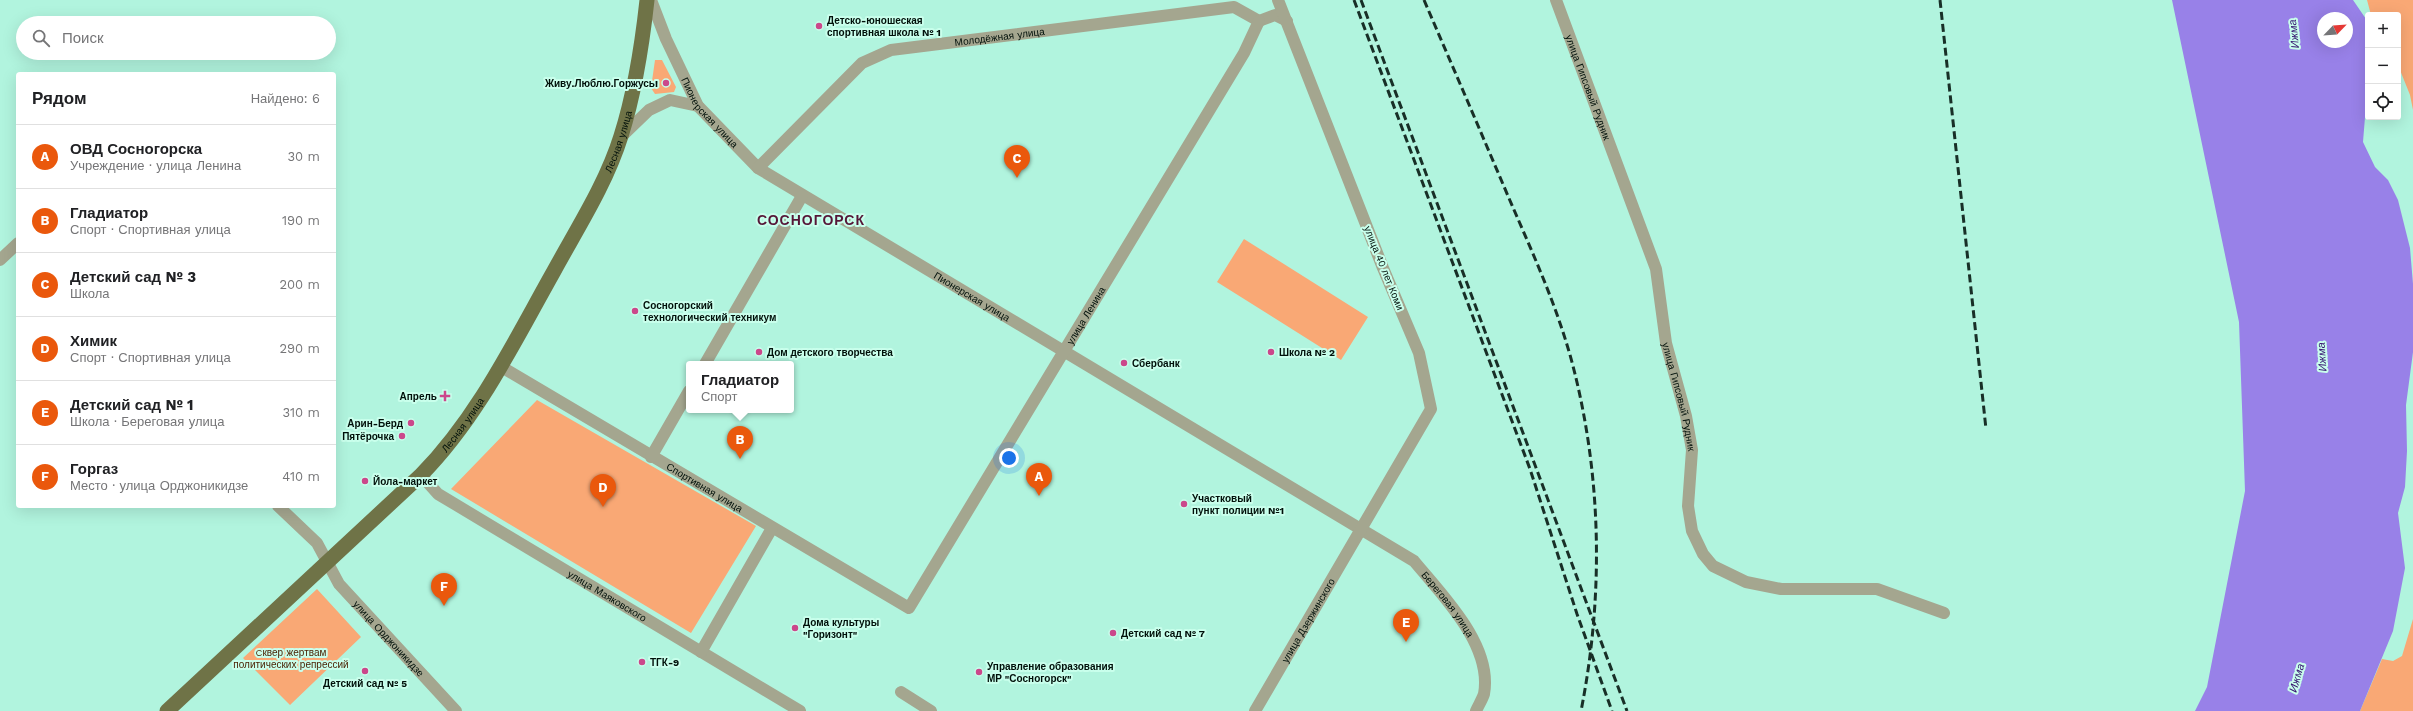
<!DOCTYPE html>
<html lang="ru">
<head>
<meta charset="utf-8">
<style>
	body { margin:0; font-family:"Work Sans",sans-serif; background:#f6f6f6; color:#202124 }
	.controls { position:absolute; right:12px; top:12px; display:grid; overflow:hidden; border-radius:4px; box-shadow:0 4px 16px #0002 }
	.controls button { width:36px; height:36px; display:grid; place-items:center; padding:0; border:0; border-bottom:1px solid #e0e0e0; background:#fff; color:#202124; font:20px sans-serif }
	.compass { position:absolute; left:2317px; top:12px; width:36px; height:36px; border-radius:50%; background:#fff; box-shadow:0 4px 16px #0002; rotate:65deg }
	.you { position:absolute; left:1009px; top:458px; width:14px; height:14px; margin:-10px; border:3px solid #fff; border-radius:50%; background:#1a73e8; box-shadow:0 0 0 6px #1a73e833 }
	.badge { display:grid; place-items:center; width:26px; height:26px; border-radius:50%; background:#ea580c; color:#fff; font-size:13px; font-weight:700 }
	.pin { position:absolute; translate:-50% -33px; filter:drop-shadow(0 1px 2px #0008) }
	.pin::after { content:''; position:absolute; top:21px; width:14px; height:12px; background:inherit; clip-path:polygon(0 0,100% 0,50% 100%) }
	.popup { position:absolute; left:686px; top:361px; width:108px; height:52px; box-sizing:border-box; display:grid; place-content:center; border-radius:4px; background:#fff; filter:drop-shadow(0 1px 3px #0005); font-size:13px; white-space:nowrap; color:#757577 }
	.popup b { font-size:15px; color:#202124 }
	.popup::after { content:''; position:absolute; left:50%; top:100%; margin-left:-8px; border:8px solid transparent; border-top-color:#fff }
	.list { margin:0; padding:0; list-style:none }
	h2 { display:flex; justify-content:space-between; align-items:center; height:52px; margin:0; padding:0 16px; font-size:17px }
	h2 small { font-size:13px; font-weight:400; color:#757577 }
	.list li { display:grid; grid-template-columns:26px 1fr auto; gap:12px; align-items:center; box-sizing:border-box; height:64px; padding:0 16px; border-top:1px solid #e0e0e0 }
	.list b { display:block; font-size:15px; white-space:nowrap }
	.list p { margin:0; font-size:13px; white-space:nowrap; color:#757577 }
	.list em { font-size:13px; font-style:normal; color:#757577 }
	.icon { flex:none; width:22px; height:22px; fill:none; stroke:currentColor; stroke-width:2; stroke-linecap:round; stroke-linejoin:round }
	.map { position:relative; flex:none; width:2413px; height:711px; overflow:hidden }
	.search { position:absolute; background:#fff; box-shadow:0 4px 16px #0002; left:16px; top:16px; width:320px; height:44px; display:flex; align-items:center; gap:10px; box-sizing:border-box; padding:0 14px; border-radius:22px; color:#757577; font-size:15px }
	.panel { position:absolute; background:#fff; box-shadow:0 4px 16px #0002; left:16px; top:72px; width:320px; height:436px; border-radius:4px }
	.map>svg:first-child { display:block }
	.green { fill:#f9a875 }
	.water { fill:#9881e8; fill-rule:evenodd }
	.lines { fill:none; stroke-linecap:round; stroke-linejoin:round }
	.minor { stroke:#a4a68f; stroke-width:12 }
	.major { stroke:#6f7347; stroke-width:15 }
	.rail { stroke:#182f27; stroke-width:3; stroke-dasharray:8 4; stroke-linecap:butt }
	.poi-dot { fill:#cb478b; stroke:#c9ffec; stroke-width:1.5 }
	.labels { text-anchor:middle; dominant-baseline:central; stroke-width:4; stroke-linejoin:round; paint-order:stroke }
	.poi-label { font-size:10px; font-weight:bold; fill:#00100a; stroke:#c9ffec; text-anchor:start }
	.street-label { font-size:10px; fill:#00100a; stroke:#c9ffec }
	.park-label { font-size:10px; fill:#4c2406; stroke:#c9ffec }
	.water-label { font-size:11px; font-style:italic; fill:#34126e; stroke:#c9ffec }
	.district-label { font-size:14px; font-weight:bold; letter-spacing:1px; fill:#551637; stroke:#c9ffec }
</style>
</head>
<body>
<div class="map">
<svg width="2413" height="711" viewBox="0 0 2413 711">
	<rect width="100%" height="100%" fill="#b1f4de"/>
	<!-- green -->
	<path class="green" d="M2367,0h46v110l-3,-15 -12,-30v-50h-27z
		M655,60h7l14,27 -2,5 -19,2 -4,-6z
		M1244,239l124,78 -27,43 -124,-78z
		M537,400l219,126 -65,107 -240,-144z
		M317,589l44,48 -71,68 -47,-47z
		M2413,619v92h-53l22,-52 11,2 9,-5z"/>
	<!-- water -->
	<path class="water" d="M2172,0h181l13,19 2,61 -5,62 12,25 13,13 10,20 12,48 3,36v68l-7,53 1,46 -2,36 -7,26 7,55 -12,63 -33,80h-165l12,-24 38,-196 -6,-169zM2323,18h24v24h-24z"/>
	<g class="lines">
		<!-- minor -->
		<g class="minor">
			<path id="s1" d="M651,0l15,39 32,67 60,62 656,393c28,34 79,84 70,133 -2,6 -6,12 -8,17"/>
			<path id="s2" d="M1556,0l100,269 10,74 20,73 6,34 -4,56 4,25 11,23 10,12 33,16 35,7h96l67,24"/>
			<path d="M1259,21l16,-6 12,6"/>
			<path d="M621,137l28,-27 21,-10 28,6"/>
			<path id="s3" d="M758,168l104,-105 29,-13 343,-43 25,14"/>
			<path d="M0,260l18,-17"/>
			<path d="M705,364l97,-168"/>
			<path id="s4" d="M500,366l409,242 335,-555 15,-32"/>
			<path d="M651,457l38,-66"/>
			<path id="s5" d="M421,475l17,19 362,217"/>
			<path id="s6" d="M278,506l39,37 22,41 117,127"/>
			<path d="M701,652l71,-124"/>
			<path d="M901,692l30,19"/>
			<path id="s7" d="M1255,711l176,-302 -12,-56 -36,-85 -105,-268"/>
		</g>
		<!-- major -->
		<path class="major" id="s8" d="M167,711l254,-236c57,-58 93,-133 133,-204 24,-44 52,-87 67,-135 14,-44 21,-90 26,-136"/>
		<!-- rail -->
		<path class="rail" d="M1354,0l176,469 47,145 35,97
			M1361,0l266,711
			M1424,0c28,65 56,130 84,196 25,58 52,116 67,178 27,110 28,226 6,337
			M1940,0l46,429"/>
	</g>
	<!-- markers -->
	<g class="poi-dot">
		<circle cx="819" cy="26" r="4"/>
		<circle cx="666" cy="83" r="4"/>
		<circle cx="635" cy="311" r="4"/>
		<circle cx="759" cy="352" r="4"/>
		<circle cx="1271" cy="352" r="4"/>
		<circle cx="1124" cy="363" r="4"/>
		<path d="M443 390h4v4h4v4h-4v4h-4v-4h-4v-4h4z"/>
		<circle cx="411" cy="423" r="4"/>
		<circle cx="402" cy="436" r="4"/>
		<circle cx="365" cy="481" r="4"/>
		<circle cx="1184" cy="504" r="4"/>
		<circle cx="795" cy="628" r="4"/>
		<circle cx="1113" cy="633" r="4"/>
		<circle cx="642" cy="662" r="4"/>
		<circle cx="365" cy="671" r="4"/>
		<circle cx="979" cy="672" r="4"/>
	</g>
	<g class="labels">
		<!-- poi labels -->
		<g class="poi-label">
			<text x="827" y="20">Детско-юношеская<tspan x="827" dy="12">спортивная школа № 1</tspan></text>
			<text x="658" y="83" text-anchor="end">Живу.Люблю.Горжусь!</text>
			<text x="643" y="305">Сосногорский<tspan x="643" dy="12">технологический техникум</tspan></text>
			<text x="767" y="352">Дом детского творчества</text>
			<text x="1279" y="352">Школа № 2</text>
			<text x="1132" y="363">Сбербанк</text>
			<text x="437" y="396" text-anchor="end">Апрель</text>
			<text x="403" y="423" text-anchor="end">Арин-Берд</text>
			<text x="394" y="436" text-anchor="end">Пятёрочка</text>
			<text x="373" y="481">Йола-маркет</text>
			<text x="1192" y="498">Участковый<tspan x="1192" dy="12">пункт полиции №1</tspan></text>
			<text x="803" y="622">Дома культуры<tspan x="803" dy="12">"Горизонт"</tspan></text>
			<text x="1121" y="633">Детский сад № 7</text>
			<text x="650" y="662">ТГК-9</text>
			<text x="987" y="666">Управление образования<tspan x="987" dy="12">МР "Сосногорск"</tspan></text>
			<text x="365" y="683" text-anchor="middle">Детский сад № 5</text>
		</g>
		<!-- street labels -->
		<g class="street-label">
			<text stroke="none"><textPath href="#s3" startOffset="289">Молодёжная улица</textPath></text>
			<text stroke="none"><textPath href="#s2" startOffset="93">улица Гипсовый Рудник</textPath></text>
			<text stroke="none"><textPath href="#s1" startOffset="128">Пионерская улица</textPath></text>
			<text stroke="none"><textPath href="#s8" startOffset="736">Лесная улица</textPath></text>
			<text transform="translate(1384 268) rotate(68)">улица 40 лет Коми</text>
			<text stroke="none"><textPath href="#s1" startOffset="452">Пионерская улица</textPath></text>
			<text stroke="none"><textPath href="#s4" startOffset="817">улица Ленина</textPath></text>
			<text stroke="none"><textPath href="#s2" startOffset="417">улица Гипсовый Рудник</textPath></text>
			<text stroke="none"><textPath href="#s8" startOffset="412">Лесная улица</textPath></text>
			<text stroke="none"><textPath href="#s4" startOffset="238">Спортивная улица</textPath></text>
			<text stroke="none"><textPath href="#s5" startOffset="223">улица Маяковского</textPath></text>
			<text stroke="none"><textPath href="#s1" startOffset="1022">Береговая улица</textPath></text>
			<text stroke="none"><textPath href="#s7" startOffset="105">улица Дзержинского</textPath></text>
			<text stroke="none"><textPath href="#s6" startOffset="174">улица Орджоникидзе</textPath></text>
		</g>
		<!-- park labels -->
		<g class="park-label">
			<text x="291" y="652">Cквер жертвам<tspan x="291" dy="12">политических репрессий</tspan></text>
		</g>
		<!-- water labels -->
		<g class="water-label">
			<text transform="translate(2294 34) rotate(-96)">Ижма</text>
			<text transform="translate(2322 357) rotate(-94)">Ижма</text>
			<text transform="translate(2297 678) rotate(-74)">Ижма</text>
		</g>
		<!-- district labels -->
		<g class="district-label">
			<text x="811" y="220">СОСНОГОРСК</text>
		</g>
	</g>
</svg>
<div class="controls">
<button>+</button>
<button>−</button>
<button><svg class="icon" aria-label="locate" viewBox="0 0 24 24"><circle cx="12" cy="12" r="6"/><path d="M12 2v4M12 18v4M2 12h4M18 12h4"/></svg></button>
</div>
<svg class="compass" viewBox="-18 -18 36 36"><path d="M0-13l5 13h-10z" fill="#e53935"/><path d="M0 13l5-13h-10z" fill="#757577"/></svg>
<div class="you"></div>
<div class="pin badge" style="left:1039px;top:496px">A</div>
<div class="pin badge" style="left:740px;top:459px">B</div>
<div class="popup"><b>Гладиатор</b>Спорт</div>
<div class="pin badge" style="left:1017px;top:178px">C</div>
<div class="pin badge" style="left:603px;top:507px">D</div>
<div class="pin badge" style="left:1406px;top:642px">E</div>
<div class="pin badge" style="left:444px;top:606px">F</div>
<div class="search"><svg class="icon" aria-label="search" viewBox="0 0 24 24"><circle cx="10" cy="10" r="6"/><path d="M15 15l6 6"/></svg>Поиск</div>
<section class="panel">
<h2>Рядом<small>Найдено: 6</small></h2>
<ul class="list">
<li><span class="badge">A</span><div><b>ОВД Сосногорска</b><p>Учреждение · улица Ленина</p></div><em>30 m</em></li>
<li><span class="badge">B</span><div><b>Гладиатор</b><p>Спорт · Спортивная улица</p></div><em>190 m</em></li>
<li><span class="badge">C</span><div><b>Детский сад № 3</b><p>Школа</p></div><em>200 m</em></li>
<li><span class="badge">D</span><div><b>Химик</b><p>Спорт · Спортивная улица</p></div><em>290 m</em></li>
<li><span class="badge">E</span><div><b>Детский сад № 1</b><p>Школа · Береговая улица</p></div><em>310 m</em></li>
<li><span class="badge">F</span><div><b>Горгаз</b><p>Место · улица Орджоникидзе</p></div><em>410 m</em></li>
</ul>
</section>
</div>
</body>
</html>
